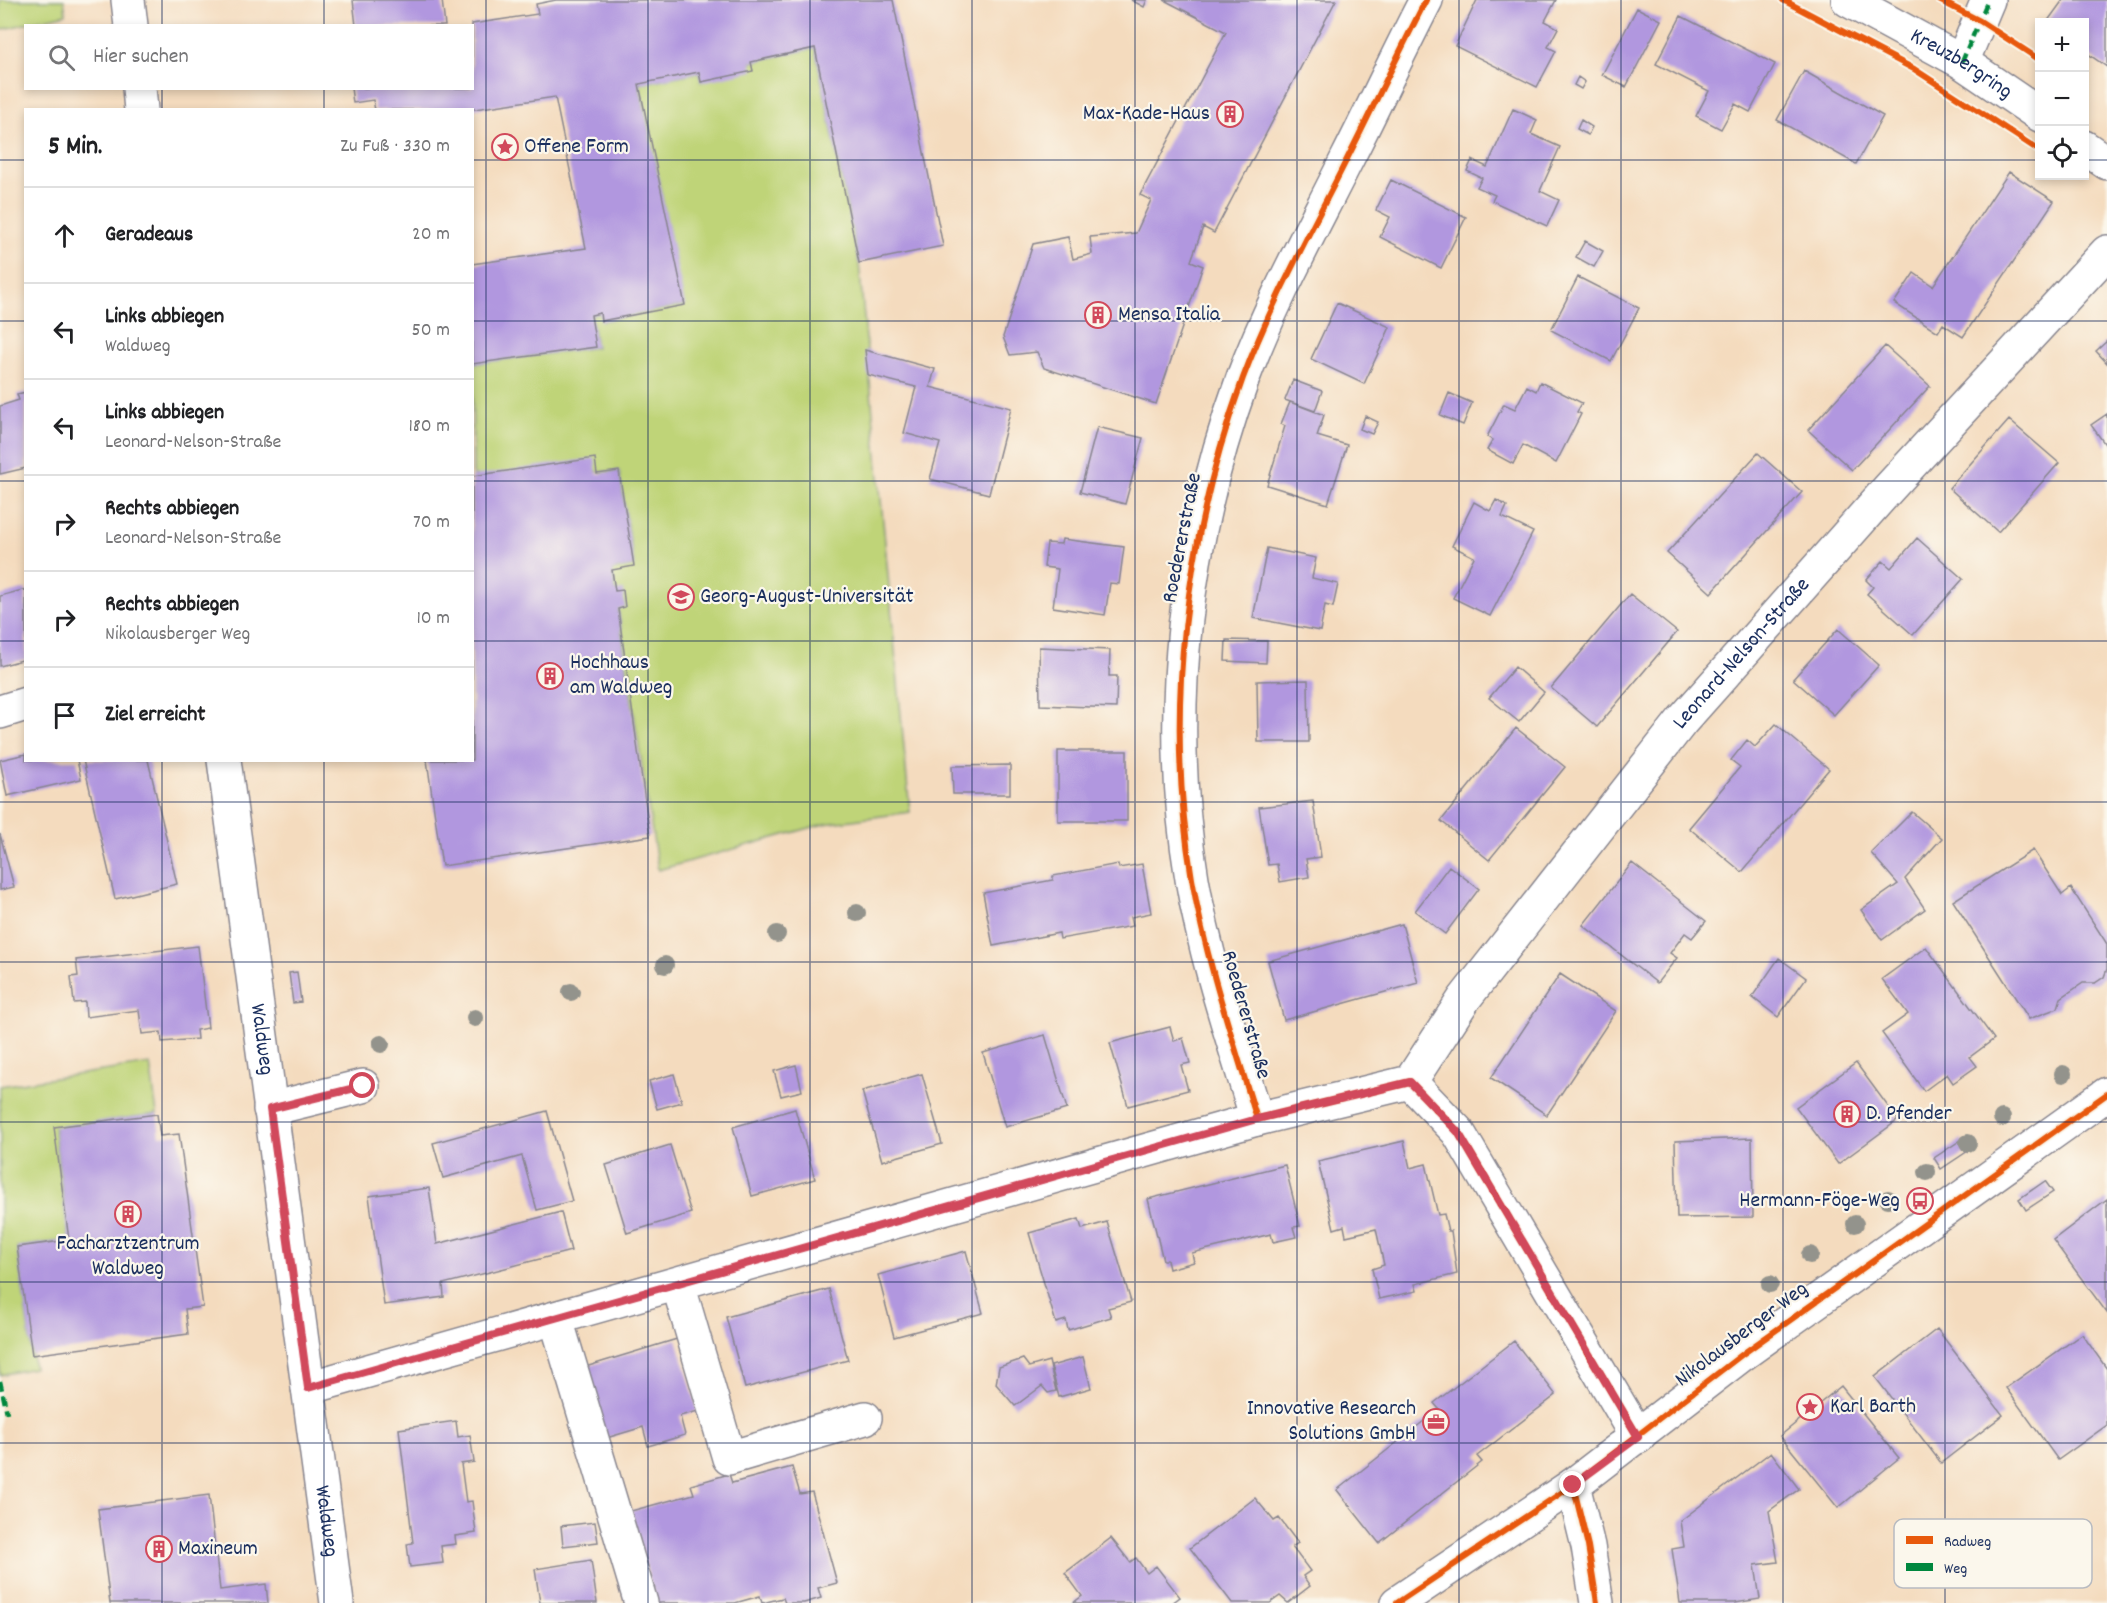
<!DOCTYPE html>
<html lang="de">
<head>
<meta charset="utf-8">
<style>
	body { margin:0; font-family:Dekko,sans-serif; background:#f2f2f2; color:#202124 }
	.controls { position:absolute; right:18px; top:18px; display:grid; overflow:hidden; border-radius:0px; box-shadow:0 3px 9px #0003 }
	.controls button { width:54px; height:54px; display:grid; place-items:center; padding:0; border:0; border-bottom:2px solid #e0e0e0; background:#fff; color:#202124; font:30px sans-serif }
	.stop { position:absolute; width:18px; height:18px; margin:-14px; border:4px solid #d1495b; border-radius:50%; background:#fff }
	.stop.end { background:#d1495b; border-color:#fff; box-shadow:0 2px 6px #0008 }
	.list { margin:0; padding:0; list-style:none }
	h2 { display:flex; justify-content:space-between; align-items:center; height:78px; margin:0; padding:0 24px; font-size:26px }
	h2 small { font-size:20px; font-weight:400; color:#757577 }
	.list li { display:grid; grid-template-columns:39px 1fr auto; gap:18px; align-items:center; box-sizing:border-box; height:96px; padding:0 24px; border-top:2px solid #e0e0e0 }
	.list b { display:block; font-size:22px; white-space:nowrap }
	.list p { margin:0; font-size:20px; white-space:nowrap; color:#757577 }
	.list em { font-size:20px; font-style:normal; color:#757577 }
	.icon { flex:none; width:33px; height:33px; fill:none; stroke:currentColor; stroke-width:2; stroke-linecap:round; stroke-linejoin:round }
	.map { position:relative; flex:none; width:2107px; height:1603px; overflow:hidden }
	.search { position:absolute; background:#fff; box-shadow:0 3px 9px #0003; left:24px; top:24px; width:450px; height:66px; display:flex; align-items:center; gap:15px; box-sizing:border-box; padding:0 21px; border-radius:0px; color:#757577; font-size:22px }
	.panel { position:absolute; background:#fff; box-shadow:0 3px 9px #0003; left:24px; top:108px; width:450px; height:654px; border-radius:0px }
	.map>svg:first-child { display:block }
	.green { fill:#bfd478; stroke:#6d826b; stroke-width:1.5 }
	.building { fill:#b197df }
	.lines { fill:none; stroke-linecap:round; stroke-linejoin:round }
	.minor-casing { stroke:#88858e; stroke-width:36 }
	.minor { stroke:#fff; stroke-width:33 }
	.quiet { stroke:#00873e; stroke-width:4.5; stroke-dasharray:9 4.5; stroke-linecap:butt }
	.cycleway-casing { stroke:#fbf7ec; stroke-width:10 }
	.cycleway { stroke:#e8590c; stroke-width:6 }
	.tree { fill:#93938c }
	.route { stroke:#d1495b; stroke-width:8 }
	.grid { fill:none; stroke:#1b2f5e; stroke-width:1.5; stroke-opacity:0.55 }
	.labels { text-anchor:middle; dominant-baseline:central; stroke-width:4.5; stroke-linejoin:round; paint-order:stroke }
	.street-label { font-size:22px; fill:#1b2f5e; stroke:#fbf7ec }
	.poi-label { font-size:22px; fill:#1b2f5e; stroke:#fbf7ec; text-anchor:start }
	.key { fill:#fbf7ec; stroke:#b8bbc1; stroke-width:1.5 }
	.key-label { font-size:16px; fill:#1b2f5e }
</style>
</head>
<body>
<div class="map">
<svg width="2107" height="1603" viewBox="0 0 2107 1603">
	<rect width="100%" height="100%" fill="#fbf7ec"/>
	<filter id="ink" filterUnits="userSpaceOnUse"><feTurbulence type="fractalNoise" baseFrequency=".0167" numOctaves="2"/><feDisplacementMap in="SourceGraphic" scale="12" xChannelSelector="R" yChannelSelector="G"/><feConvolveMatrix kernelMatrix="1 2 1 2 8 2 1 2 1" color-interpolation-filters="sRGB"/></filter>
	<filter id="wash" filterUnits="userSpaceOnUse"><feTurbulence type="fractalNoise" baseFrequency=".008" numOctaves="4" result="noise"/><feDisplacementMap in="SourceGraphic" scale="24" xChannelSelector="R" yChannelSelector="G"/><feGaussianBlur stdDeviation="1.35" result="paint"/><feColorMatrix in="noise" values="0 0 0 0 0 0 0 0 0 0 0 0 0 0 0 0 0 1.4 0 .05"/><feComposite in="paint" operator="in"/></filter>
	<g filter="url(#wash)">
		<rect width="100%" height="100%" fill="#f4dbbe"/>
		<!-- green -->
		<path class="green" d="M0,0h64l2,14 -66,16z
			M815,48l44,215 51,549 -86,12 -166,46 -46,-300 22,-4 -15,-95 -146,5 -1,-112 124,-17 -5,-32 9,-2 2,8 82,-16 -45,-221 60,-12 2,10 50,-20z
			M150,1064l7,50 -103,14 15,112 -52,7 17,121 -34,7v-289z"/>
		<g id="blocks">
			<!-- building -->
			<path class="building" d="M353,0h89l3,26h-89z
				M556,0h337l50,246 -84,17 -44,-215 -64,14 2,9 -52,11 -2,-10 -60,12 46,221 -84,16 -1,-8 -9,2 5,32 -124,17v-100l114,-16 -31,-151 -87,13h-93l-2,-10 -20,3 -2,-15h121v-64l66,-10 -2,-10z
				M1131,0h16l-3,7z
				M1164,0h172l-122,233 -11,-6 -12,34 12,5 -47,138 -112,-36 -7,-16 -27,3 -7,-18 30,-93 35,-7 5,22 19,-5 -2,-17 46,-4 15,-33 -11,-5 86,-163z
				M1477,0h79l-11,21 13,7 -10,19 8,4 -19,36 -82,-41z
				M2063,0h44v67l-23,-16v-29h-37z
				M1637,8l24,12 -35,67 -24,-12z
				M1681,16l94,48 -25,48 -15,-8 -14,25 -25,-13 13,-25 -53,-27z
				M1804,71l79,45 -27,48 -79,-44z
				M1578,77l7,5 -4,7 -7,-4z
				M1513,109l24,11 -6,14 29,13 -20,44 19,9 -12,26 -55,-25 3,-6 -18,-8 5,-9 -15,-7 5,-11 15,7z
				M1581,120l11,7 -4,8 -11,-6z
				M2009,172l45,29 -91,136 -20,-13 -5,8 -44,-29 20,-30 19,13z
				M1391,180l75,37 -25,51 -61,-31 10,-20 -14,-7z
				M1585,241l18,10 -9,16 -18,-10z
				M1578,277l61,31 -28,53 -60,-31z
				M1337,303l53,24 -26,57 -53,-25z
				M2107,341v22l-11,-12z
				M1885,346l45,40 -78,84 -44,-40z
				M865,350l70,19 -5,18 81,21 -22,86 -59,-15 10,-36 -36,-10 12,-46 -48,-12z
				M1293,380l29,11 -7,20 -30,-11z
				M1540,382l42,21 -5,9 4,2 -25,49 -33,-18 -10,19 -26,-14 6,-10 -6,-3 17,-33 11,5 12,-23 9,5z
				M26,392v76l-26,6v-68l19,-6 -2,-6z
				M1449,393l23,10 -9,22 -23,-10z
				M1290,402l34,13 -7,21 30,9 -19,59 -61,-19 18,-59 -4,-2z
				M2107,414v33l-16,-22z
				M1365,416l13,6 -6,12 -12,-5z
				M2009,420l50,43 -61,69 -49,-44z
				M1097,427l46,11 -18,66 -45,-12z
				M1758,453l44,39 -91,101 -44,-40z
				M595,458l2,16 22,-3 15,95 -22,4 3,21 8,-1 2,17 -7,2 32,227 -208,30 -15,-106h45v-284z
				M1496,500l11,6 -5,11 31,15 -43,84 -37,-18 21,-41 -22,-11 22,-44 16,9z
				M1917,538l46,41 -50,56 -46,-41 6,-7 -7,-7 17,-19 8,7z
				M1062,539l62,8 -5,37 -9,-1 -5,32 -52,-8 5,-38 -14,-2 3,-24 14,1z
				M1267,548l49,10 -4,20 26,6 -5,23 -8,-2 -5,26 -67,-13z
				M26,589v70l-26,7v-70z
				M1630,594l47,38 -80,95 -46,-39z
				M1838,629l41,36 -45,50 -41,-36z
				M1226,640l41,1 -1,22 -41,-2z
				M1039,647l71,3 -1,26h8l-1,32 -76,-3z
				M1515,667l29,25 -25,30 -30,-24z
				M1308,680l1,62h-51l-1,-61z
				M1776,724l53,45 -87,103 -53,-44 51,-61 -9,-7 16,-20 8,7z
				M1516,728l49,39 -76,93 -48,-39z
				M1058,751h69v70h-69z
				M26,754v6h51l4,19 -74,17 -7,-36z
				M83,760h65l29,124 -62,15z
				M1010,765v29h-57l-1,-28z
				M1313,801l8,56 -15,2 3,18 -29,5 -3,-18 -9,1 -9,-58z
				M1912,812l30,26 -37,41 20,30 -43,31 -21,-30 37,-26 -27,-31z
				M0,834l14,53 -14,3z
				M2033,850l29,45 9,-7 36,56v25l-3,8 -9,6h-12l-22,15 -3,10 -29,11 -76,-118z
				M1632,863l74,58 -14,17 -7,-5 -15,20 7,5 -20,25 -74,-58z
				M1118,864l1,4 23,-4 9,49 -20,4 2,9 -73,13 -1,-6 -66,13 -10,-53 70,-13v-4z
				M1449,866l30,23 -34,45 -30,-23z
				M1402,924l16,59 -134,37 -16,-59z
				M198,946l10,82 -12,2 1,9 -35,3 -1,-10 -19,2 -3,-24 -53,7 -1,-15 -11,1 -3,-26 7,-1 -2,-16z
				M1926,947l68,92 -24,18 7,9 -24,17 -6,-9 -23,17 -42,-58 26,-19 -26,-35z
				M1779,958l27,20 -28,39 -26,-20z
				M297,972l4,30 -8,1 -4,-30z
				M1560,974l56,37 -69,104 -56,-37z
				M1170,1027l4,14 9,-3 7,25 -9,2 7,25 -60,16 -18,-63z
				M1045,1035l22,74 -62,18 -22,-74z
				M1856,1063l42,57 -60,44 -42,-57z
				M796,1065l6,26 -21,5 -7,-25z
				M674,1074l8,28 -25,7 -8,-28z
				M922,1074l20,70 -60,17 -20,-70z
				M795,1109l20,70 -63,17 -19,-69z
				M547,1111l25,90 -35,9 -15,-54 -79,22 -10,-35z
				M157,1114l3,22 19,-2 24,173 -18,2 3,25 -156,21 -15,-108 52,-7 -15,-113z
				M1752,1138l1,79 -76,1 -2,-77z
				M1961,1140l7,11 -27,18 -7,-11z
				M1404,1141l6,27 16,-4 12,51 6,-1 4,17h3l6,43 -42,10 2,7 -38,8 -7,-30 12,-4 -8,-36 -30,7 -2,-10 -10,3 -16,-68z
				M670,1145l21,68 -64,20 -21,-68z
				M1285,1165l15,61 -7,1 3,10 -23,5 -2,-8 -79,19 2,9 -25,7 -2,-9h-4l-15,-61z
				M2045,1181l8,11 -27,18 -7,-11z
				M429,1188l8,56 124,-32 10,39 -128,33 1,13 -60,8 -15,-109z
				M2107,1199v114l-54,-73z
				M1079,1219l3,10 25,-7 24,80 -23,6 3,9 -43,13 -2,-10 -10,3 -27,-90z
				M966,1251l17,62 -89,24 -16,-62z
				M829,1289l19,71 -103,28 -19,-71z
				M1937,1329l66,86 -62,48 -66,-86z
				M2082,1334l25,35v56l-49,35 -52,-72z
				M677,1339l21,72 -18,5 5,19 -37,11 -5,-19 -40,12 -21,-71z
				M1514,1341l42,54 -79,61 5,6 -103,81 -42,-53 102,-81 -5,-6z
				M1083,1357l8,31 -32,9 -8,-31z
				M1023,1359l6,8 20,-6 7,30 -8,2 -6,-7 -27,20 -19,-22 3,-17z
				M1841,1386l58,72 -61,50 -58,-72z
				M456,1421l2,16 12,-2 4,27 -13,2 5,38 6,-1 4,32 -21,3 1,8 -15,2 2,17 -33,4 -3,-23 6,-1 -14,-114z
				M1771,1452l28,37 -30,22 9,51 -23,3 5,34 -25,4h-55l-8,-54 12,-2 -4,-26z
				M792,1467l8,27 12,-2 25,91 -19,5 3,10 -17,5h-19l-2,-5 -21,5 -2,-7 -25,7h-79l-25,-92 63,-17 -3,-9 38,-11 3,9z
				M209,1495l11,95 46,-6 2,19h-158l-12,-94z
				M1255,1498l19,23 5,-3 19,25 -6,4 18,24 -7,5 7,10 -22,17 -8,-7 -10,7h-38l-42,-55z
				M595,1522l3,20 -35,4 -2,-20z
				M1111,1538l19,24 6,-4 11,15 9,-7 24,31 -8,6h-99l9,-7 -17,-23z
				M591,1560l6,43h-57l-5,-34z"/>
		</g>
	</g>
	<g filter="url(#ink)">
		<use href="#blocks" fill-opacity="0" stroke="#88858e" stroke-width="1.5"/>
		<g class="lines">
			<defs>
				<g id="minor">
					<path d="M128,0l3,26"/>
					<path id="s1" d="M1848,0l114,62 78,53"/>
					<path d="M1962,62l26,-62"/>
					<path d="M139,88l2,22"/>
					<path d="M2084,147l23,16"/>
					<path d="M0,712l26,-8"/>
					<path id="s2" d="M224,760l113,843"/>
					<path d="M1410,1082l48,50 180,305"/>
					<path d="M270,1109l93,-23"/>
					<path d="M1257,1119c-24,-79 -51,-158 -65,-240 -28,-168 -7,-341 51,-501 28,-75 68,-147 104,-219 27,-53 52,-107 79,-159"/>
					<path d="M678,1284l51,174 136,-40"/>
					<path d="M556,1319l85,284"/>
					<path id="s3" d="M308,1388l949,-269 153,-37 54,-83 218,-278 207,-233 218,-236"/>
					<path d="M1573,1485l15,61 9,57"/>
					<path d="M1397,1603l176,-118 171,-132 363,-259"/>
				</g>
			</defs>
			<!-- minor casing -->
			<use href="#minor" class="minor-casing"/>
			<!-- minor -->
			<use href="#minor" class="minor"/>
			<!-- quiet -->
			<path class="quiet" d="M1962,62l26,-62
				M0,1381l7,32"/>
			<defs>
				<path id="cycleway" d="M1426,0c-27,52 -52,106 -79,159 -36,72 -76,144 -104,219 -58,160 -79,333 -51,501 14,82 41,161 65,240l153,-37 48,50 180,305
					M1783,0l131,69 126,82
					M1939,0l41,21 60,39
					M1573,1485l15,61 9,57
					M1397,1603l176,-118 171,-132 363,-259"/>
			</defs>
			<!-- cycleway casing -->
			<use href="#cycleway" class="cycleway-casing"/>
			<!-- cycleway -->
			<use href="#cycleway" class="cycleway"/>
		</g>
		<!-- trees -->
		<g class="tree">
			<circle cx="857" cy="913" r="9"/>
			<circle cx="777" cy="934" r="9"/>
			<circle cx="665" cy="965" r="9"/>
			<circle cx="571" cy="992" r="9"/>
			<circle cx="475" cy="1018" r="9"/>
			<circle cx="381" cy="1044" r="9"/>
			<circle cx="2063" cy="1074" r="9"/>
			<circle cx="2002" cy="1118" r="9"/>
			<circle cx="1968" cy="1143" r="9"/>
			<circle cx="1927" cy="1172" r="9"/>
			<circle cx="1888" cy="1199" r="9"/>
			<circle cx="1855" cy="1224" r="9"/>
			<circle cx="1810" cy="1255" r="9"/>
			<circle cx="1770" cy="1284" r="9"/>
		</g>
	</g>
	<g class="lines" filter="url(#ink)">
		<!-- route -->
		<path class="route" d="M363,1086l-93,23 38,279 949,-269 153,-37 48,50 180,305 -65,48"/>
	</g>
	<!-- grid -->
	<path class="grid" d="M162,0v26M324,0v26M486,0v1603M648,0v1603M810,0v1603M972,0v1603M1135,0v1603M1297,0v1603M1459,0v1603M1621,0v1603M1783,0v1603M1945,0v1603M162,88v22M324,88v22M0,160h26M472,160h1568M2084,160h23M0,321h26M472,321h1635M0,481h26M472,481h1635M0,641h26M472,641h1635M162,760v843M324,760v843M0,802h2107M0,962h2107M0,1122h2107M0,1282h2107M0,1443h2107"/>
	<!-- icons -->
	<defs>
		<symbol id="building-ring" viewBox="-11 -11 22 22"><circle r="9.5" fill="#fbf7ec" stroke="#d1495b" stroke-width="1.5"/><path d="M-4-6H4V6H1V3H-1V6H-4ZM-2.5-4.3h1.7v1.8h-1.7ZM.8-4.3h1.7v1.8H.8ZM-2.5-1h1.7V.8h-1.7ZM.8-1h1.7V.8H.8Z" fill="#d1495b"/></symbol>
		<symbol id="sight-ring" viewBox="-11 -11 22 22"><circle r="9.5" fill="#fbf7ec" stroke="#d1495b" stroke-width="1.5"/><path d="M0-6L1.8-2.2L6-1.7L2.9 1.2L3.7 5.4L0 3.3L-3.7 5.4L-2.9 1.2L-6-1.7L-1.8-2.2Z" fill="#d1495b"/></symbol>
		<symbol id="university-ring" viewBox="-11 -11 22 22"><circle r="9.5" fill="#fbf7ec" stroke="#d1495b" stroke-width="1.5"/><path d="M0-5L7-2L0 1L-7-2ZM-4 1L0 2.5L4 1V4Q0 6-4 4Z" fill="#d1495b"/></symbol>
		<symbol id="bus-ring" viewBox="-11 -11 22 22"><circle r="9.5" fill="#fbf7ec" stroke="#d1495b" stroke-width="1.5"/><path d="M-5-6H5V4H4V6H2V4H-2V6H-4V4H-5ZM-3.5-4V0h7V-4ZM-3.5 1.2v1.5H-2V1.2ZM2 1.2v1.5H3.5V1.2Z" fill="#d1495b"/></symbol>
		<symbol id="office-ring" viewBox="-11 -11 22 22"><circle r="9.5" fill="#fbf7ec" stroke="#d1495b" stroke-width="1.5"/><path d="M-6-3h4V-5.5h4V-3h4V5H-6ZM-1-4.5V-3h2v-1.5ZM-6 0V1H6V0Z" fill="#d1495b"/></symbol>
	</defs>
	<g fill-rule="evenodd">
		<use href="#building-ring" x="1215" y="99" width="30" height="30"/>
		<use href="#sight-ring" x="490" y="132" width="30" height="30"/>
		<use href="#building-ring" x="1083" y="300" width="30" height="30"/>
		<use href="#university-ring" x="666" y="582" width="30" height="30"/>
		<use href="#building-ring" x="535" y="661" width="30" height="30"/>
		<use href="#building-ring" x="1832" y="1099" width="30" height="30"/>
		<use href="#bus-ring" x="1905" y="1186" width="30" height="30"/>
		<use href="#building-ring" x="113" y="1199" width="30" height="30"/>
		<use href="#sight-ring" x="1795" y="1392" width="30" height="30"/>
		<use href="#office-ring" x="1421" y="1407" width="30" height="30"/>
		<use href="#building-ring" x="144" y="1534" width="30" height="30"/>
	</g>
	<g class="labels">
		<!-- street labels -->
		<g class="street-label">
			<text stroke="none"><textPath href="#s1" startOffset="130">Kreuzbergring</textPath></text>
			<text transform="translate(1183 538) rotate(-79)">Roedererstraße</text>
			<text stroke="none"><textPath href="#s3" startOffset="1686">Leonard-Nelson-Straße</textPath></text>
			<text transform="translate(1245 1015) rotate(74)">Roedererstraße</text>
			<text stroke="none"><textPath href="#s2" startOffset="282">Waldweg</textPath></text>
			<text transform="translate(1742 1335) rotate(-37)">Nikolausberger Weg</text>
			<text stroke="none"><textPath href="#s2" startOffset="768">Waldweg</textPath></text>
		</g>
		<!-- poi labels -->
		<g class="poi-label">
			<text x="1210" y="114" text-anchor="end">Max-Kade-Haus</text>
			<text x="524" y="147">Offene Form</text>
			<text x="1118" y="315">Mensa Italia</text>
			<text x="700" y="597">Georg-August-Universität</text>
			<text x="570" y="663">Hochhaus<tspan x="570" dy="25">am Waldweg</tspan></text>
			<text x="1866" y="1114">D. Pfender</text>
			<text x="1900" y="1201" text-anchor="end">Hermann-Föge-Weg</text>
			<text x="128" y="1244" text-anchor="middle">Facharztzentrum<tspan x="128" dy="25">Waldweg</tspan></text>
			<text x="1830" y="1407">Karl Barth</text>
			<text x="1416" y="1409" text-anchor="end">Innovative Research<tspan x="1416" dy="25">Solutions GmbH</tspan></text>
			<text x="178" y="1549">Maxineum</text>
		</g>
	</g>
	<!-- legend -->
	<rect x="1894" y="1519" width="198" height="69" rx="9" class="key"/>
	<rect x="1906" y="1536" width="27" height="8" fill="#e8590c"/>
	<rect x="1906" y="1563" width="27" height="8" fill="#00873e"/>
	<g class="key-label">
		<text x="1944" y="1546">Radweg</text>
		<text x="1944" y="1573">Weg</text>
	</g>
</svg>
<div class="controls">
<button>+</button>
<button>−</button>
<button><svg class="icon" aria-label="locate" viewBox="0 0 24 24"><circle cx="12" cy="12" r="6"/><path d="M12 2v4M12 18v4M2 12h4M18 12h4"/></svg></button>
</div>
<div class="stop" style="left:363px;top:1086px"></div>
<div class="stop end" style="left:1573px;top:1485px"></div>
<div class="search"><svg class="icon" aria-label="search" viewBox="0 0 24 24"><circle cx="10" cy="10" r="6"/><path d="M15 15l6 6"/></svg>Hier suchen</div>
<section class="panel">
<h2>5 Min.<small>Zu Fuß · 330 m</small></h2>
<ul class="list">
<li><svg class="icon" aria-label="ahead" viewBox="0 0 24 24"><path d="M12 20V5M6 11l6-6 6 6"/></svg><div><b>Geradeaus</b></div><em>20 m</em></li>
<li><svg class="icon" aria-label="left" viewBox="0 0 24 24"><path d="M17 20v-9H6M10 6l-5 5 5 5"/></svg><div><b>Links abbiegen</b><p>Waldweg</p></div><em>50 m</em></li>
<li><svg class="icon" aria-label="left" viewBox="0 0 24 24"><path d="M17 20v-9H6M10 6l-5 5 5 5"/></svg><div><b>Links abbiegen</b><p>Leonard-Nelson-Straße</p></div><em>180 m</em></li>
<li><svg class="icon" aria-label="right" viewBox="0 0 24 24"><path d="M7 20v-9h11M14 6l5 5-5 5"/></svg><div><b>Rechts abbiegen</b><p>Leonard-Nelson-Straße</p></div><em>70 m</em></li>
<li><svg class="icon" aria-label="right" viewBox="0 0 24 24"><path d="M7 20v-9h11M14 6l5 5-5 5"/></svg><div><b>Rechts abbiegen</b><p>Nikolausberger Weg</p></div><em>10 m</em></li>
<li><svg class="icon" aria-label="arrive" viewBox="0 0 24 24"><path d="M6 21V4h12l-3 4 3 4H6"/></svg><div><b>Ziel erreicht</b></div></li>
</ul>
</section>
</div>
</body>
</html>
